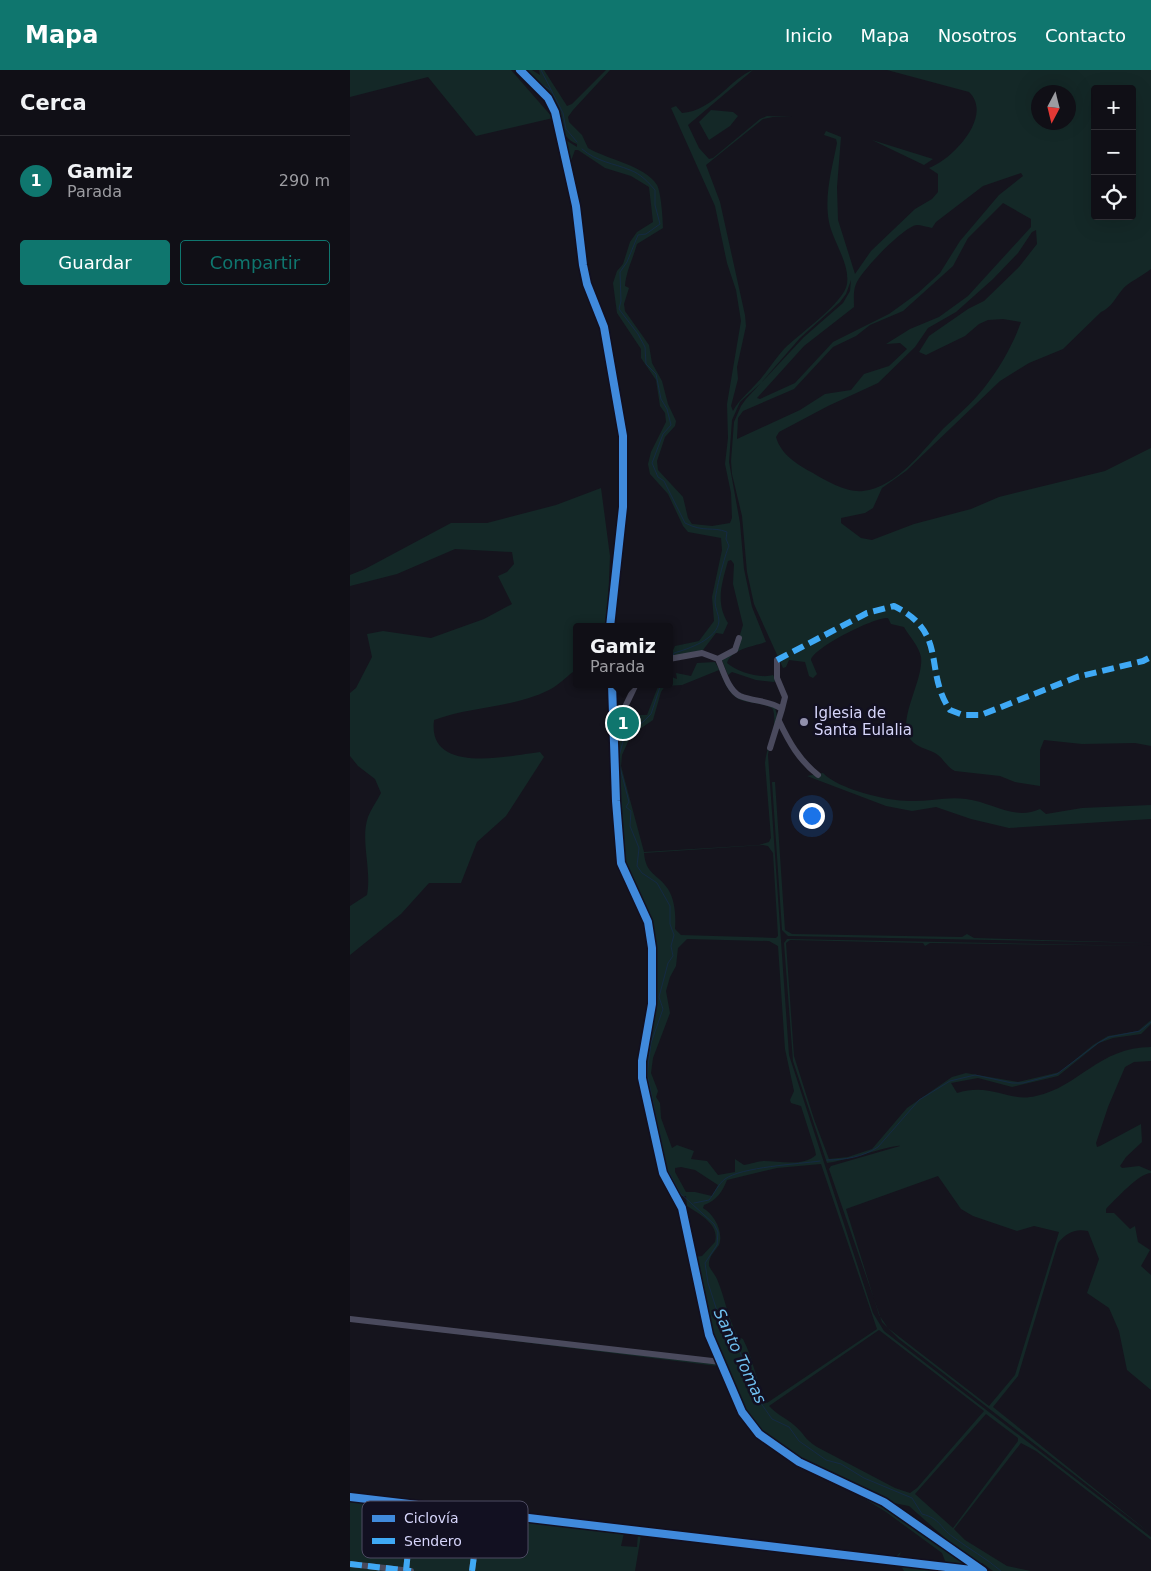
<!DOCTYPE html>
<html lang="es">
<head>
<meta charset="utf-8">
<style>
	body { margin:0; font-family:"DejaVu Sans",sans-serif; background:#1e1d23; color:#f1f3f6 }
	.controls { position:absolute; right:15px; top:15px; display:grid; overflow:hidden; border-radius:5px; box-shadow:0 5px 20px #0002 }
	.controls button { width:45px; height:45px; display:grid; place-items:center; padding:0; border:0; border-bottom:1px solid #302f35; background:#100f16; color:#f1f3f6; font:25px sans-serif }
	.compass { position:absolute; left:681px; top:15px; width:45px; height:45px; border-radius:50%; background:#100f16; box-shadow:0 5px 20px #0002; rotate:187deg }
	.you { position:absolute; left:461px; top:745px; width:18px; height:18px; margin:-12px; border:4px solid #fff; border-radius:50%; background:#1a73e8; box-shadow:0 0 0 8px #1a73e833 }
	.badge { display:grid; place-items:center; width:32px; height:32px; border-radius:50%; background:#0f766e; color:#fff; font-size:16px; font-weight:700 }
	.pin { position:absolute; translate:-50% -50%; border:2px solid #fff; box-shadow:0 1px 5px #0006 }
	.popup { position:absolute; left:223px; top:553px; width:100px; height:65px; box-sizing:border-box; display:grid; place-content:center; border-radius:5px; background:#100f16; filter:drop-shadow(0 1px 4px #0005); font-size:16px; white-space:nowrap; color:#9c9ca1 }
	.popup b { font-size:19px; color:#f1f3f6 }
	.popup::after { content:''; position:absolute; left:50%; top:100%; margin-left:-10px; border:10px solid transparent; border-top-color:#100f16 }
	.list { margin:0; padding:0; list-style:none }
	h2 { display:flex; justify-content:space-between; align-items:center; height:65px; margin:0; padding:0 20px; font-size:21px }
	h2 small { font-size:16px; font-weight:400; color:#9c9ca1 }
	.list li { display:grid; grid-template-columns:32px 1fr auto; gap:15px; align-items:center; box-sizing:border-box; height:90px; padding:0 20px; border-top:1px solid #302f35 }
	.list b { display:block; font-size:19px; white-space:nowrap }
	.list p { margin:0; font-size:16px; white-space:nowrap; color:#9c9ca1 }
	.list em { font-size:16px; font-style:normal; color:#9c9ca1 }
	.actions { display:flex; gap:10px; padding:15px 20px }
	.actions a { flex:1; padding:11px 0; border:1px solid #0f766e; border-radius:5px; text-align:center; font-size:18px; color:#0f766e }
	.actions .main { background:#0f766e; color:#fff }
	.icon { flex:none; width:28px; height:28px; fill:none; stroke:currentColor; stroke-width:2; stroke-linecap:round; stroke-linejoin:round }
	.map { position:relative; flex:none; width:801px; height:1501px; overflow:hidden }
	header { display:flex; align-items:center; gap:30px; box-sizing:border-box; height:70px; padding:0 25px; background:#0f766e; color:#fff }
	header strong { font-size:24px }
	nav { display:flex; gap:28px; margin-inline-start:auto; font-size:18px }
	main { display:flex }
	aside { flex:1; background:#100f16 }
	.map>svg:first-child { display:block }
	.green { fill:#142827; fill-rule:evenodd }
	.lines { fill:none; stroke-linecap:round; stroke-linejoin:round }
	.stream { stroke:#152a43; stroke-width:1 }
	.minor { stroke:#4a4a5d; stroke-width:6 }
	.quiet { stroke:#3fa9f5; stroke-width:6; stroke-dasharray:12 6; stroke-linecap:butt }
	.cycleway-casing { stroke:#121021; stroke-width:11 }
	.cycleway { stroke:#408adc; stroke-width:8 }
	.poi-dot { fill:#9291ad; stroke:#121021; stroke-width:2 }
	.labels { text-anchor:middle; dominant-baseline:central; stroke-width:5; stroke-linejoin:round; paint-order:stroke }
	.poi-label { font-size:15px; fill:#d6d5fa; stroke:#121021; text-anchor:start }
	.water-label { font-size:16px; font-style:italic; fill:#6fbfef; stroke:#121021 }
	.key { fill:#121021; stroke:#4d4b62; stroke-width:1 }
	.key-label { font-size:14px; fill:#d6d5fa }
</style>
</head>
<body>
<header>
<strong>Mapa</strong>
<nav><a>Inicio</a><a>Mapa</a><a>Nosotros</a><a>Contacto</a></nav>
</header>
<main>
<aside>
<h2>Cerca<small></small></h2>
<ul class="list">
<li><span class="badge">1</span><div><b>Gamiz</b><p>Parada</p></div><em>290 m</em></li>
</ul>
<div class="actions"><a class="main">Guardar</a><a>Compartir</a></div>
</aside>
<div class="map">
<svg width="801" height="1501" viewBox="0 0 801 1501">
	<rect width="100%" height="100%" fill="#15141d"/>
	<!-- green -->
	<path class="green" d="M0,0h161l42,48 -77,18 -48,-59 -78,20z
		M173,0h9l8,5 -1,-5h5l23,36 5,-2 34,-34h4l-37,40 -5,7 1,5 13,13 6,13c18,11 58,18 69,37 4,7 6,35 6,43l-26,16c-4,15 -11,27 -12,42l4,2 -5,16 1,7 24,34 3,18 10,18 6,23 8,17 -1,5 -10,11 -8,24 1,9 25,27 5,21 4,6 20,2 18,-3 2,-5 -1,-25 -6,-29 3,-26 -1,-34 14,-83 -5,-31 -9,-27 -12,-57 -44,-98 5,-2 6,7c31,-2 49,-35 71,-43l-65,55 11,23 10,11 4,-1 47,-39 7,-3 25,1h-19l-10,2 -57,46 14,37 25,113 1,11 -9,41 1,12 -7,27 2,5c6,-11 14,-17 22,-26 11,-11 19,-25 29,-36 15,-15 60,-46 63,-65 3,-21 -14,-42 -18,-62 -5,-27 3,-53 8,-79l-1,-4 -12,-4 2,-4 15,6 -4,50 1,33 17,54 16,-23 44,-42 17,-10 6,-7v-18l-9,-6c23,-8 65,-52 40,-76l-82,-22h264v199c-7,6 -24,14 -29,21 -6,7 -11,18 -21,22l-38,37 -34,14 -29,18 -94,90 -24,17 -9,20 -8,5 -24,5v5l20,15 11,2 42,-16 57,-15 28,-12 106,-26 46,-23v298l-16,-3 -53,1 -38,-4 -4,10v36l-25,-4 -15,-6 -45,-5c-9,-4 -12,-14 -20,-18 -8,-4 -18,-6 -24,-13 -16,-18 13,-59 10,-83 -2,-11 -12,-21 -17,-30l-13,-3 -3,-6c-14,-1 -75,30 -77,42l6,14 -4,4 -4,-2 -4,-14 -16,-2 -3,7 -3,1 -29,-64 -7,-32 -5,-56 -10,-42 -1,-13 3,-39 7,-16 5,-7 58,-62 39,-34 7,-12 1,-11 -5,14 -6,8 -40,36 -39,45 -21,19 -8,18 -3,42 11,61 4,46 8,38 14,35c-12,4 -35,7 -39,21 10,9 34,16 46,12l3,5 -2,2 -18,-2 -24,-8 -4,3 -6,-15 17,-13 -1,-6 5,-16 -10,-41 1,-20 -3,-4 -3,1c-6,22 -13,41 0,62l-5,11 -7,-1 -13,17 -33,7 5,-11 24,-5 15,-20 -2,-24 10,-47 -1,-12 -33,-6 -5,-6 -15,-32 -18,-20 -2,-10 3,-12 15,-30 -1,-9 -5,-7 -4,-26 -15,-22v-9l-24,-36 -4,-30 4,-12 6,-7 7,-22 7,-10 16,-10 -4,-35 -18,-11 -26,-8 -27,-18h-3l-4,11 10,43 5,60 8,30 14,34 17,96 2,75 -12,128h-2l13,-145 -17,-137 -23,-74 -10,-80 -12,-52 13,8v-3c-19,-8 -14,-24 -23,-39 -7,-12 -21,-24 -31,-35zM745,19h37v127h-37zM688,22h30v30h-30zM671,103l2,3 -24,19 -39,46 -20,32 -22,20 -29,21 -56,28 -38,41 -35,16 -3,-1 47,-52 50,-39c0,-8 -1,-16 2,-23 5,-13 48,-58 61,-59 4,0 10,2 15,3l4,-6 47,-36zM653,133l28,16v8l-63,69 -29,21 -29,12 -24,15 14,-1 7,6 -18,17 -25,8 -13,16 -26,4 -25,16 -63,29 1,-21 5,-7 51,-22 39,-42 23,-11 14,-11 33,-14 50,-45 15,-28zM686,160l1,14 -18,23 -35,34 -16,8 -39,27 -10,16 7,3 4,-2 35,-17 14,-12 9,-4 15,-1 18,3c-8,23 -22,47 -37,66 -12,15 -27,28 -41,41 -22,23 -46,58 -80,62 -15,2 -37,-10 -50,-18 -15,-8 -32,-18 -37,-36l3,-5 49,-26 50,-23 37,-36 13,-19 28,-16 37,-33 25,-26 14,-21z
		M361,40l22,2 5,4 -8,10 -21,14 -10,-18z
		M522,70l61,19 -9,6z
		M251,418l9,68 -3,71h-30v42c-9,6 -18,16 -28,21 -36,18 -78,16 -115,30 -7,55 74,36 106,32l4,5 -38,59 -29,26 -16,41h-32l-28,31 -51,41v-49l17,-11c5,-26 -7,-55 1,-78 3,-8 9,-16 13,-24l-6,-14 -17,-13 -8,-10v-63l6,-5 16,-31 -5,-23 16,-3 48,7 53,-19 28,-15 -14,-28 9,-4 7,-8 -2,-12 -57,-3 -58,25 -47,12v-11l15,-6 86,-46h36l69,-18z
		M365,592l15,27 45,19c6,16 -5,31 -7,47l21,300 84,258 11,18 267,206v3l-115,-89 -15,-8 -67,86 11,11 42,26 24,5h-38l-11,-8h-4l-16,-10 -53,-47 -20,-4 -17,-11 -74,-32 -41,-29 -12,-18 -34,-76 -16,-79 7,-1 13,-14c5,-18 -16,-28 -28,-36l-1,-10h-5l-15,-23 -23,-101 11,-67 1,-45 -2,-24 -29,-72 -8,-127 7,-14 6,2 7,-2 4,-8h7l12,-31h10v-8l8,3 -1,-6 15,3 6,-13zM369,600c4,8 7,18 14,25 9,10 29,6 40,14 5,18 -6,35 -8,54l6,75 -2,4 -10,3 -115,7 -23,-86 1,-11 9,-20 22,-15 8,-28 4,-6 17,-1zM413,775l5,1 5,7 5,83 -2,2 -95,-3 -6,-6c1,-13 0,-29 -7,-40 -11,-16 -22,-14 -24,-36zM337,869l82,2 9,5 7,103 9,42 -4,9 1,3 10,3 14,44 1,5c-13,12 -36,6 -52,6 -6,0 -13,3 -20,4l-9,-6v13l-17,3 -11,-14 -16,-2 3,-8 -17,-6 -5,3 -11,-30 -1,-15 -4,-6 2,-6 -7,-18 2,-15 17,-45 -4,-22 4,-14 6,-11 2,-18zM471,1094l56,165 -110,74c-11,-20 -13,-43 -24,-64l-5,-2c-10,-18 -13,-39 -21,-58 -2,-4 -6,-9 -8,-13 -1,-9 6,-15 10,-21 5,-13 -5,-31 -16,-37l1,-3c12,-4 19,-14 23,-25l50,-12zM331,1097l14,3 23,15 -6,11 -17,-4h-9l-11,-20v-4zM529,1260l105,81 -67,77 -7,5 -15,-5 -78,-41c-13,-8 -13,-14 -23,-22 -8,-7 -18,-11 -25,-19zM636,1344l32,24v3l-65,87 -38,-34z
		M473,703c15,16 64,28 86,28 19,1 38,-5 57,-2 26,3 48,22 74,10l6,5 36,-6 69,-3v14l-142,9 -38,-9 -35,-12 -24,4 -26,-5 -79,-30z
		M422,712h3l10,148 7,4 170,3 5,-3 7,4 177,5 -363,-7 -6,-6z
		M437,869l364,7 -221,-3 -5,3 -2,-3 -133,-3 -4,3 8,113 20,63 15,40 19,-2 24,-8 35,-41 45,-31 14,-4 52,9 42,-10 33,-27 15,-9 30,-5 13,-11v4l-10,10 -28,4 -14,5 -41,33 -46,11 -34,-9 -27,5 6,10c35,-11 51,10 79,3 43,-9 63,-49 115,-49v14l-17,1 -9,5 -17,40 -12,36 1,4 3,-1 41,-22 1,18 -16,15 -6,9 2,2 17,-2 12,5v2c-12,0 -36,27 -45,36v4h8l16,16 5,-3 3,16 12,8 -9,16 10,9v115l-24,-20 -8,-39 -10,-23 -22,-15 12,-34 -11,-28c-13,-3 -22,2 -30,12l-40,133 -25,31 158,127 -252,-195 -17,-17 -53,-153 2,-3 69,-20c-5,-2 -59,16 -73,17l-34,-102 -9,-118zM588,1106l23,33 12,7 44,15 17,-5 25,6 -44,143 -26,31 -101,-78 -9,-13 -33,-106z
		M0,1251l368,43c8,17 15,37 25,52 28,45 84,58 127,81 36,19 71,49 105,72l-28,-3 -5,-13 -56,-41 -21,-13 -71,-35 -32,-23 -17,-18 -28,-57z
		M0,1422l545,65 6,-5 -4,8 -547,-65z
		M0,1428l552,65 70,8h-68l-3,-5 -255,-32 -5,1 -6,36h-285zM279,1462l9,1 -1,14 -16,-1 3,-13z"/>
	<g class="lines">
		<!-- stream -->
		<path class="stream" d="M177,0l12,13 12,7
			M191,0l22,43 3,16 11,13
			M232,79c15,13 31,14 48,21 11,4 18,12 25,20v15l5,19 -14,10 -8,1 -11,27 -7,10 1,29 -2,8 19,25 7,13 1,17 10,10 5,25 6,10 4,16 -8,9 -11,29 6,14 6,4 21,42c20,10 27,3 42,9l-1,7 3,7c-4,8 -14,47 -14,56 0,6 4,13 4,19 -1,18 -31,28 -45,32l-1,3
			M311,614l-10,30 -8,8 -18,12 -7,26 11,42 -3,5 5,4 -1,15 9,22 -2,18 5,7 15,10 13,23v18l4,11 -3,11 2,10 -5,7 -9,34 4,12 -12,34 -4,31 20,95 13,24 34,31 4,8 -1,13 -12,18 3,20 11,34 19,30 20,52 14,20 17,8 10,14 27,19 15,4 23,14 48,20 10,16c19,5 17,13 31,23 16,12 33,21 48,34
			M477,1090c17,0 36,-3 51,-13l41,-47 31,-19 25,-6 37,8h11l34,-9 41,-31 11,-6 31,-6 11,-9
			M344,1133l15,-3c5,-6 10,-17 16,-21 16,-12 74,-15 95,-18"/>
		<!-- minor -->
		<path class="minor" d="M170,0l28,28 7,14 21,94 7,59 4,19 17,43 19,109v71l-13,120
			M319,589l33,-6 16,6c5,11 10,31 22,37 15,6 29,4 42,13l-12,39
			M368,589l17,-9 4,-12
			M427,590v18l8,19 -3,12
			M262,614l4,117 5,62 27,59 4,26v56l-10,57v17l21,95 19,35 27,127 33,77 17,22 40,28 85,40 99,69
			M429,651c10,21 20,39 39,54
			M264,660l22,-46
			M0,1249l371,43
			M39,1461l100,10 7,11
			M0,1494l61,7
			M56,1501l4,-39
			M122,1501l4,-30"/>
		<!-- quiet -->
		<path class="quiet" d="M427,590l90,-47 27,-7c55,27 29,64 56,104l13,5h18l96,-38 66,-16 8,-4
			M39,1461l100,10 7,11
			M0,1494l61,7
			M56,1501l4,-39
			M122,1501l4,-30"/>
		<defs>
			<path id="cycleway" d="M170,0l28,28 7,14 21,94 7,59 4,19 17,43 19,109v71l-13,120
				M262,614l4,117 5,62 27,59 4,26v56l-10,57v17l21,95 19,35 27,127 33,77 17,22 40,28 85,40 99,69
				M0,1427l630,74"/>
		</defs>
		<!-- cycleway casing -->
		<use href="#cycleway" class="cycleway-casing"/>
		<!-- cycleway -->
		<use href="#cycleway" class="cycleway"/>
	</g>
	<!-- markers -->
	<circle class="poi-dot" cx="454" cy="652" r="5"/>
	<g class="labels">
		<!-- poi labels -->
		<g class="poi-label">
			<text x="464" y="643">Iglesia de<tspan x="464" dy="17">Santa Eulalia</tspan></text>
		</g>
		<!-- water labels -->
		<g class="water-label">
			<text transform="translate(390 1286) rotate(65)">Santo Tomas</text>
		</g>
	</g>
	<!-- legend -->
	<rect x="12" y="1431" width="166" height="57" rx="8" class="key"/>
	<rect x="22" y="1445" width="23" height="7" fill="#408adc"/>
	<rect x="22" y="1468" width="23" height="6" fill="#3fa9f5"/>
	<g class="key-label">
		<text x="54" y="1453">Ciclovía</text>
		<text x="54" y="1476">Sendero</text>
	</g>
</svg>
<div class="controls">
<button>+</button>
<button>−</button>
<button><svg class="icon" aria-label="locate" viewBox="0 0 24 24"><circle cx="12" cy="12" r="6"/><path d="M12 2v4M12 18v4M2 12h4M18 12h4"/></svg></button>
</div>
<svg class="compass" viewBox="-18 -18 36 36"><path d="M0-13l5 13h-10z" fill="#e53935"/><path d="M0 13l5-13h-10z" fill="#9c9ca1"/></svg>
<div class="you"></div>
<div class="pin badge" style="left:273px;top:653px">1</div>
<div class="popup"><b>Gamiz</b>Parada</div>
</div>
</main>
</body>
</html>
